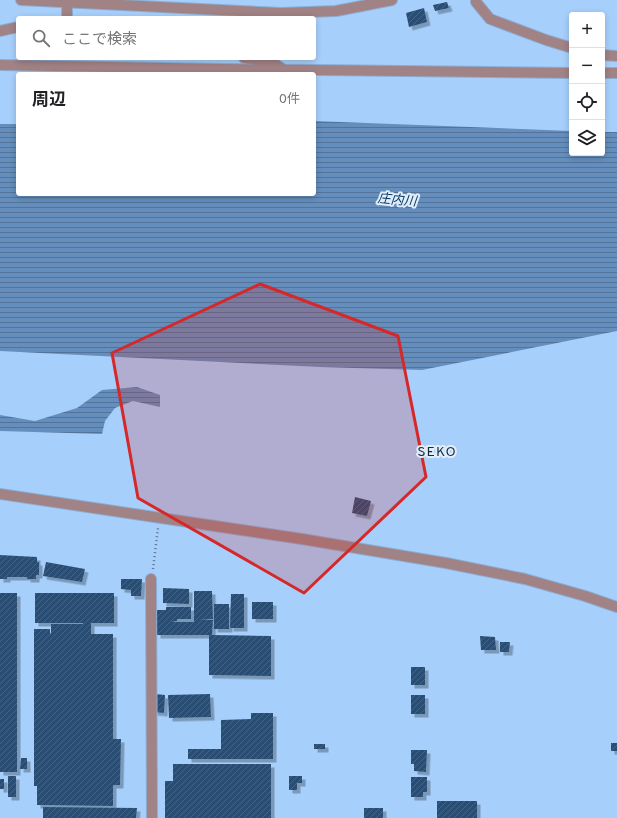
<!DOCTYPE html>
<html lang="ja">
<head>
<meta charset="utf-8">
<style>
	body { margin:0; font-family:Overpass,"Noto Sans JP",sans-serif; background:#f6f6f6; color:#202124 }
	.controls { position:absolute; right:12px; top:12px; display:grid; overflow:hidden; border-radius:4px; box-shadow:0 2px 6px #0003 }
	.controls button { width:36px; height:36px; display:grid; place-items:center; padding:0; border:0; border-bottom:1px solid #e0e0e0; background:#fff; color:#202124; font:20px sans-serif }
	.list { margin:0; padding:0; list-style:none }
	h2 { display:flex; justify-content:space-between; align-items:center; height:52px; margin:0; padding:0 16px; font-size:17px }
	h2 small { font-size:13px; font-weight:400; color:#757577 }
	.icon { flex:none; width:22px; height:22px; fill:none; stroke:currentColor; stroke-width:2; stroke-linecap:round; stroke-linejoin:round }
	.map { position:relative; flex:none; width:617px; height:818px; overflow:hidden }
	.search { position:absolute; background:#fff; box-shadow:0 2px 6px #0003; left:16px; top:16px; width:300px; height:44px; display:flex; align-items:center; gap:10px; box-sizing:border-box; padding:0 14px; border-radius:4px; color:#757577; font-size:15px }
	.panel { position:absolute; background:#fff; box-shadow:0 2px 6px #0003; left:16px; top:72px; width:300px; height:124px; border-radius:4px }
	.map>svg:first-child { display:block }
	.water { fill:url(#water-rules) }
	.building { fill:url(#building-hatch); filter:url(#shadow) }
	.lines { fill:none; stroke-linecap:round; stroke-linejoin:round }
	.street-casing { stroke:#8baed4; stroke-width:12 }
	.path { stroke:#597490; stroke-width:2.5; stroke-dasharray:1 3; stroke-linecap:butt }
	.street { stroke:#a18285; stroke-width:10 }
	.marked { fill:#d62828; fill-opacity:0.2; stroke:#d62828; stroke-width:3; stroke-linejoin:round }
	.labels { text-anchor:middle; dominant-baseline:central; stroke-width:4; stroke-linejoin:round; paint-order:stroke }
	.water-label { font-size:13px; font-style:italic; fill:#01315c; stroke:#e1edfb }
	.quarter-label { font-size:14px; letter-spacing:1px; fill:#192838; stroke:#e1edfb }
</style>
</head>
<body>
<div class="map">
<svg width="617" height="818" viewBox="0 0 617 818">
	<defs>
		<pattern id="water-rules" width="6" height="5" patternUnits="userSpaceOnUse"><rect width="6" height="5" fill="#658ebc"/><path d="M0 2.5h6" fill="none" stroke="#52749a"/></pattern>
		<pattern id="building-hatch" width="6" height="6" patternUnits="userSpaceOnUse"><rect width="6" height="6" fill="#2b4e73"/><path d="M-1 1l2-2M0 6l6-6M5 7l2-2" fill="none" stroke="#486483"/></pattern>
		<filter id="shadow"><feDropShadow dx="3.5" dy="3.5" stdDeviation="0" flood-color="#0004"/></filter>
	</defs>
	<rect width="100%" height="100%" fill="#a7cffb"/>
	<!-- water -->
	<path class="water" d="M314,121l258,10v22h30v-21h15v199l-195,39 -102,-3 -320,-16v-227h18v70h296z
		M137,387l23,8v12l-27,-6 -18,7 -10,13 -3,13 -102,-3v-16l35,6 42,-13 25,-18z"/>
	<!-- building -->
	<path class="building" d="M447,2l2,6 -14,3 -2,-6z
		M424,8l3,14 -18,5 -3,-14z
		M355,497l16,4 -4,15 -15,-3z
		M0,555l37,2v5h2v13h-3v4h-9v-2h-20v2h-7z
		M46,562l39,7 -3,13 -39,-6z
		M121,579h21l-1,17h-10v-6l-10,-1z
		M163,588l26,1v15l-26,-1z
		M194,591h18l1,28 -14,1h14l-1,15 59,1v40l-62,-1v-40h-52v-25h9v-3h25v12h-14v2l-6,1h23z
		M0,593h17v179h-17z
		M35,593h79v30h-23v11h22v105h8l-1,46h-7v21l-76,-1v-19h-3v-157h16v5h1v-10h32v-1h-48z
		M231,594h13v34h-14z
		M252,602h21v17h-21z
		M214,604h15v25h-15z
		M480,636l15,1 1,13h-15z
		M500,642h10l-1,10h-9z
		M411,667h14v18h-14z
		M155,694l10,1 -1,18 -10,-1z
		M210,694l1,23 -42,1 -1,-23z
		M411,695h14v19h-14z
		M251,713h22v46h-85v-10h33v-29l30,-1z
		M611,743h6v8h-6z
		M314,744h11v5h-11z
		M411,750h16l-1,22 -12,-1v-7h-3z
		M21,758h6v11h-7z
		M173,764h98v54h-106v-37h8z
		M8,776h8v21h-8z
		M289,776h13v7h-5v7h-8z
		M411,777h16v15h-4v5h-12z
		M0,779h4v10h-4z
		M437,801h40v17h-40z
		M43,807l94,1 -1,10h-93z
		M364,808h19v10h-19z"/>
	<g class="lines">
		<defs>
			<path id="street" d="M21,0l260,13 55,-2 56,-11
				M67,0v18
				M476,0v2l14,17 56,21 26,8
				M0,31l18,-4
				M602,55l15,1
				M244,58l28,4 12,8
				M0,65l222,4 350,4
				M602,73h15
				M0,494l302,45 144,24 79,16 60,17 32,11
				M151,579l1,239"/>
		</defs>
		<!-- street casing -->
		<use href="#street" class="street-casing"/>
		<!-- path -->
		<path class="path" d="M153,569l5,-41"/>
		<!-- street -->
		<use href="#street" class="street"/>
	</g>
	<!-- marked area -->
	<path class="marked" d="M260,284l138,52 28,141 -122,116 -166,-95 -26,-145z"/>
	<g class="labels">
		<!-- water labels -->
		<g class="water-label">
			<text transform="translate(397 201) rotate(5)">庄内川</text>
		</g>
		<!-- quarter labels -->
		<g class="quarter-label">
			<text x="437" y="452">SEKO</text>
		</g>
	</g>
</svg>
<div class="controls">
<button>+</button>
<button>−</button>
<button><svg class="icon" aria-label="locate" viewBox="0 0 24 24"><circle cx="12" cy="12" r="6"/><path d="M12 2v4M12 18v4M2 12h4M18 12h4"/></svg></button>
<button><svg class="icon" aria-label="layers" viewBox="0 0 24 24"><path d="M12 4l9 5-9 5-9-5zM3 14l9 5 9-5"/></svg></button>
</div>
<div class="search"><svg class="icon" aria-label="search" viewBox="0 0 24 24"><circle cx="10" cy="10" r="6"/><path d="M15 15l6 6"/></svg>ここで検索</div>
<section class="panel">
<h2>周辺<small>0件</small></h2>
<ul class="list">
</ul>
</section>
</div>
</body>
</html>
